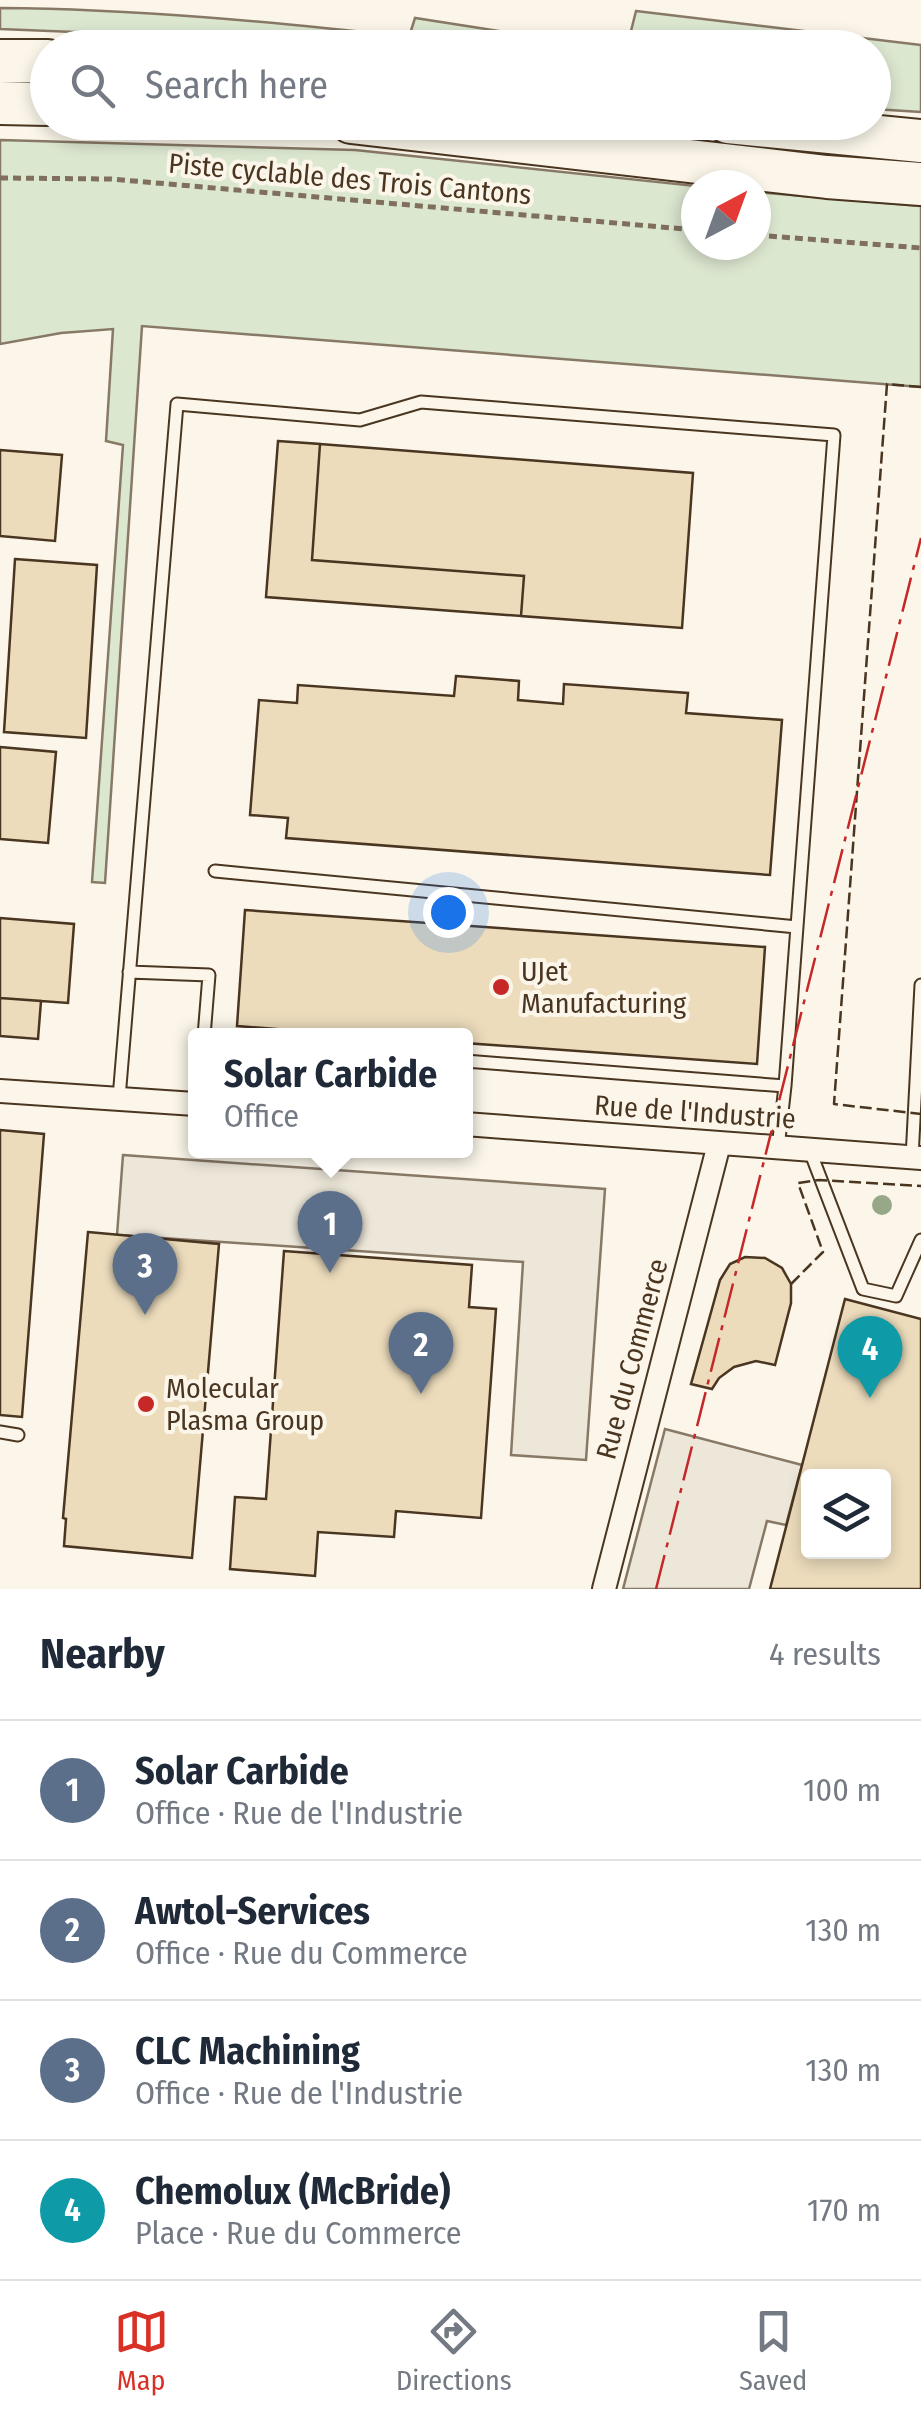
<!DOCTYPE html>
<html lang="en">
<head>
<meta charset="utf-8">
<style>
	body { margin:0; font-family:"Fira Sans Condensed",sans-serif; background:#f2f2f3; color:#1f2937 }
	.controls { position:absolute; right:30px; bottom:30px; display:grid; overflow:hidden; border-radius:10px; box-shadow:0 5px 15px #0003 }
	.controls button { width:90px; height:90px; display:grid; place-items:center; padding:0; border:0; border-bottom:2px solid #e0e1e3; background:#fff; color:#1f2937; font:50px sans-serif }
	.compass { position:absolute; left:681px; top:170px; width:90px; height:90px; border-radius:50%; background:#fff; box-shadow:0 5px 15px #0003; rotate:41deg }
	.you { position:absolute; left:448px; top:912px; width:35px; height:35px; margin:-25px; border:8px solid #fff; border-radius:50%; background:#1a73e8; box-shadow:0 0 0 15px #1a73e833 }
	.badge { display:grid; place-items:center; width:65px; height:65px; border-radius:50%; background:#d93025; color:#fff; font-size:32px; font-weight:700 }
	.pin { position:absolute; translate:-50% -82px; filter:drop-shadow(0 2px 5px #0008) }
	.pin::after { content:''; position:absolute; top:52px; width:35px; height:30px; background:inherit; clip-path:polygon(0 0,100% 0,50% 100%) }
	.popup { position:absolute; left:188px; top:1028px; width:285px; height:130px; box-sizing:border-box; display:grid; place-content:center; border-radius:10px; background:#fff; filter:drop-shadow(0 2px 8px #0005); font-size:32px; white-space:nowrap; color:#747a83 }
	.popup b { font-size:38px; color:#1f2937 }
	.popup::after { content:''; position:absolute; left:50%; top:100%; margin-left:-20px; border:20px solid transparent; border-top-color:#fff }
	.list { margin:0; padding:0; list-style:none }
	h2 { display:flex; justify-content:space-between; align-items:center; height:130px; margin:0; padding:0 40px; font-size:42px }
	h2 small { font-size:32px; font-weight:400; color:#747a83 }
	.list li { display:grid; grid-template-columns:65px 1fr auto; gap:30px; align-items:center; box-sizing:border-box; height:140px; padding:0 40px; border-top:2px solid #e0e1e3 }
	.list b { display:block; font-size:38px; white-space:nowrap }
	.list p { margin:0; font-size:32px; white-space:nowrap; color:#747a83 }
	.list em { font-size:32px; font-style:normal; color:#747a83 }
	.icon { flex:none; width:55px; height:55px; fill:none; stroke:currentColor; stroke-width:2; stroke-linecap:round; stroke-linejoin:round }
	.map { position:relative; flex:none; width:921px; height:1589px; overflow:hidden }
	.search { position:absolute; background:#fff; box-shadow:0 5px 15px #0003; left:30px; right:30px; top:30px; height:110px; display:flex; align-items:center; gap:25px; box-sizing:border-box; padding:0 35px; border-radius:55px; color:#747a83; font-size:38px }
	.sheet { height:690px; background:#fff }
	nav { display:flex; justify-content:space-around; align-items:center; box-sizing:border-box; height:140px; border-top:2px solid #e0e1e3; background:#fff; font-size:28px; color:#747a83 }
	nav a { display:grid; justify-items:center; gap:5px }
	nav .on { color:#d93025 }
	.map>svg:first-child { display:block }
	.green { fill:#dce7d0; stroke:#887966; stroke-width:2.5 }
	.parking { fill:#ede7d9; stroke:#887966; stroke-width:2.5 }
	.building { fill:#ecdcbc; stroke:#4a3520; stroke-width:2.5; fill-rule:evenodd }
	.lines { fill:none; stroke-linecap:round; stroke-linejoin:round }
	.lane-casing { stroke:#4a3520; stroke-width:15 }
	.street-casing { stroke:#4a3520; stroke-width:26 }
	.highway-casing { stroke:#4a3520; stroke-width:46 }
	.path { stroke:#7f6f5c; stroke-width:5; stroke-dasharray:8 5; stroke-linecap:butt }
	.lane { stroke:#fbf6e9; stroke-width:11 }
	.street { stroke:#fbf6e9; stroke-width:22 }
	.highway { stroke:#fbf6e9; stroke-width:42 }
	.fence { stroke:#4a3520; stroke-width:2.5; stroke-dasharray:12 5; stroke-linecap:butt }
	.power { stroke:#c62828; stroke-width:2.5; stroke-dasharray:35 8 5 8; stroke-linecap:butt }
	.tree { fill:#96a887 }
	.poi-dot { fill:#c62828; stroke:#fbf6e9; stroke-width:4 }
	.labels { text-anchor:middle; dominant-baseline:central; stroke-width:8; stroke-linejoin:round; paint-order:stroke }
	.street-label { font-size:28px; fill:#4a3520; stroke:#fbf6e9 }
	.poi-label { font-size:28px; fill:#4a3520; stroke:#fbf6e9; text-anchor:start }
</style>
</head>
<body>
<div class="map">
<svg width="921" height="1589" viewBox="0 0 921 1589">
	<rect width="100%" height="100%" fill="#fbf6e9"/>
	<!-- green -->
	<path class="green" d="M0,8c137,1 273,14 409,29l6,-19 188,29 -317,1 -162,-14 -124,-5z
		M636,11l285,34v67l-47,-3v-61l-247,-1z
		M0,140l355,10 341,36v59h60v-53l165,14v181l-779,-61 -37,557 -13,-1 31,-437 -17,-4 7,-112 -52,4 -61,11z"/>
	<!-- parking -->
	<path class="parking" d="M123,1155l482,34 -19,271 -75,-5 12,-193 -406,-27z
		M665,1429l137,36 -16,60 -19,-4 -18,68h-126z"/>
	<!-- building -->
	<path class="building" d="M278,441l42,3 -8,116 212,16 -3,40 -255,-19z
		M320,444l373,29 -11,155 -161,-12 3,-40 -212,-16z
		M0,450l62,5 -7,86 -55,-5z
		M15,559l82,6 -11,173 -82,-6z
		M456,676l63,5 -1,19 45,4 1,-20 124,9 -2,20 96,7 -12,155 -484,-37 2,-20 -38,-3 9,-115 38,3 1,-18 156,11z
		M0,747l56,5 -8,91 -48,-4z
		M245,910l520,37 -8,117 -292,-21v-7h-101l-127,-10z
		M0,918l74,6 -6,79 -68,-5z
		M0,998l41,3 -3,38 -38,-3z
		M0,1130l44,4 -22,283 -22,-2z
		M88,1232l131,12 -27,314 -128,-12 2,-27 -3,-1z
		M284,1251l188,14 -3,42 27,2 -15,209 -85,-7 -2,26 -76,-5 -3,44 -85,-7 5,-72 31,2z
		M745,1257l20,1 17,10 9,16v19l-16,62 -19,-4 -22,6 -15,11 -7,11 -21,-5 29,-104 10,-16z
		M845,1299l76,20v270h-151zM808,1476h76v76h-76z"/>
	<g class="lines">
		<defs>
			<path id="lane" d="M215,871l582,56
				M129,972l80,3 -5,61
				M119,1098l58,-694 183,16 61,-18 413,33 -49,651 -320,-25
				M778,1148l7,-62
				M810,1151l53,138 33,7 25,-56
				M912,1158l9,-173
				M0,1432l18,3"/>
			<path id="street" d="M0,1091l195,13
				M465,1124l456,34
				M604,1589l115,-445"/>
			<path id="highway" d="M0,61h48
				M0,103l48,1
				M351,122l476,55 94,7
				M728,122l193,19"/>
		</defs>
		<!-- lane casing -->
		<use href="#lane" class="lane-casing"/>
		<!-- street casing -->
		<use href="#street" class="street-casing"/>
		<!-- highway casing -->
		<use href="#highway" class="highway-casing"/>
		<!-- path -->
		<path class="path" d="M0,178l111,1 585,51
			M756,235l165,13"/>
		<!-- lane -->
		<use href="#lane" class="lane"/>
		<!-- street -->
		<use href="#street" class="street"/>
		<!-- highway -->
		<use href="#highway" class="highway"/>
		<!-- fence -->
		<path class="fence" d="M921,387l-34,-3 -53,720 87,10
			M791,1284l32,-32 -25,-69 21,-3 102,6"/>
		<!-- power -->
		<path class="power" d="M656,1589l265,-1051"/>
	</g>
	<!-- trees -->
	<circle class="tree" cx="882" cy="1205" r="10"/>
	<!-- markers -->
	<g class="poi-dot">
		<circle cx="501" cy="987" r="10"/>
		<circle cx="146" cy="1404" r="10"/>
	</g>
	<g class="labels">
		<!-- street labels -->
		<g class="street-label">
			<text transform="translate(350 179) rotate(5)">Piste cyclable des Trois Cantons</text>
			<text transform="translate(695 1112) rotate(4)">Rue de l'Industrie</text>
			<text transform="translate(632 1359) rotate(-75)">Rue du Commerce</text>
		</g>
		<!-- poi labels -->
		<g class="poi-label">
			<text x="521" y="971">UJet<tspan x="521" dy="32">Manufacturing</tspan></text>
			<text x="166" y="1388">Molecular<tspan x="166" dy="32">Plasma Group</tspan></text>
		</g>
	</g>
</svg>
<div class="controls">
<button><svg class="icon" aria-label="layers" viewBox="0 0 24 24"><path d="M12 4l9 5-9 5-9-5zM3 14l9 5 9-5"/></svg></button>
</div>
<svg class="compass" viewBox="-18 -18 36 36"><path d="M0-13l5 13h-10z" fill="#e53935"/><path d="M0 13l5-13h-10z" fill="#747a83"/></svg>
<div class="you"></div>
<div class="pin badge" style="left:330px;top:1273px;background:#5c6f8a">1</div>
<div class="popup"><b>Solar Carbide</b>Office</div>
<div class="pin badge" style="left:421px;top:1394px;background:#5c6f8a">2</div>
<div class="pin badge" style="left:145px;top:1315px;background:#5c6f8a">3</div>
<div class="pin badge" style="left:870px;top:1398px;background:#0f9aa8">4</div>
<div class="search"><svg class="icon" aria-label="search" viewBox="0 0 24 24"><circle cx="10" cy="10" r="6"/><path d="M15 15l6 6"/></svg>Search here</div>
</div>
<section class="sheet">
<h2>Nearby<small>4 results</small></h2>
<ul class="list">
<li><span class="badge" style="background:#5c6f8a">1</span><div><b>Solar Carbide</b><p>Office · Rue de l'Industrie</p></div><em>100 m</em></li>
<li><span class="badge" style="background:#5c6f8a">2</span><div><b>Awtol-Services</b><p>Office · Rue du Commerce</p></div><em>130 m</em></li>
<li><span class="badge" style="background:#5c6f8a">3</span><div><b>CLC Machining</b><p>Office · Rue de l'Industrie</p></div><em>130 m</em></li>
<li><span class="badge" style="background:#0f9aa8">4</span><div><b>Chemolux (McBride)</b><p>Place · Rue du Commerce</p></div><em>170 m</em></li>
</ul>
</section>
<nav>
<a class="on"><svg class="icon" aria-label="map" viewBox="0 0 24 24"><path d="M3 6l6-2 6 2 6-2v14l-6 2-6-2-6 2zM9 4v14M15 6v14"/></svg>Map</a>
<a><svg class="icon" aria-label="directions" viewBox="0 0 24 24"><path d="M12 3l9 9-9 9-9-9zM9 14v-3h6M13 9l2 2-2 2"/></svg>Directions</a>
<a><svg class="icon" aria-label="saved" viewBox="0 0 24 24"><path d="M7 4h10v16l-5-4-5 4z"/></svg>Saved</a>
</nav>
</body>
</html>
